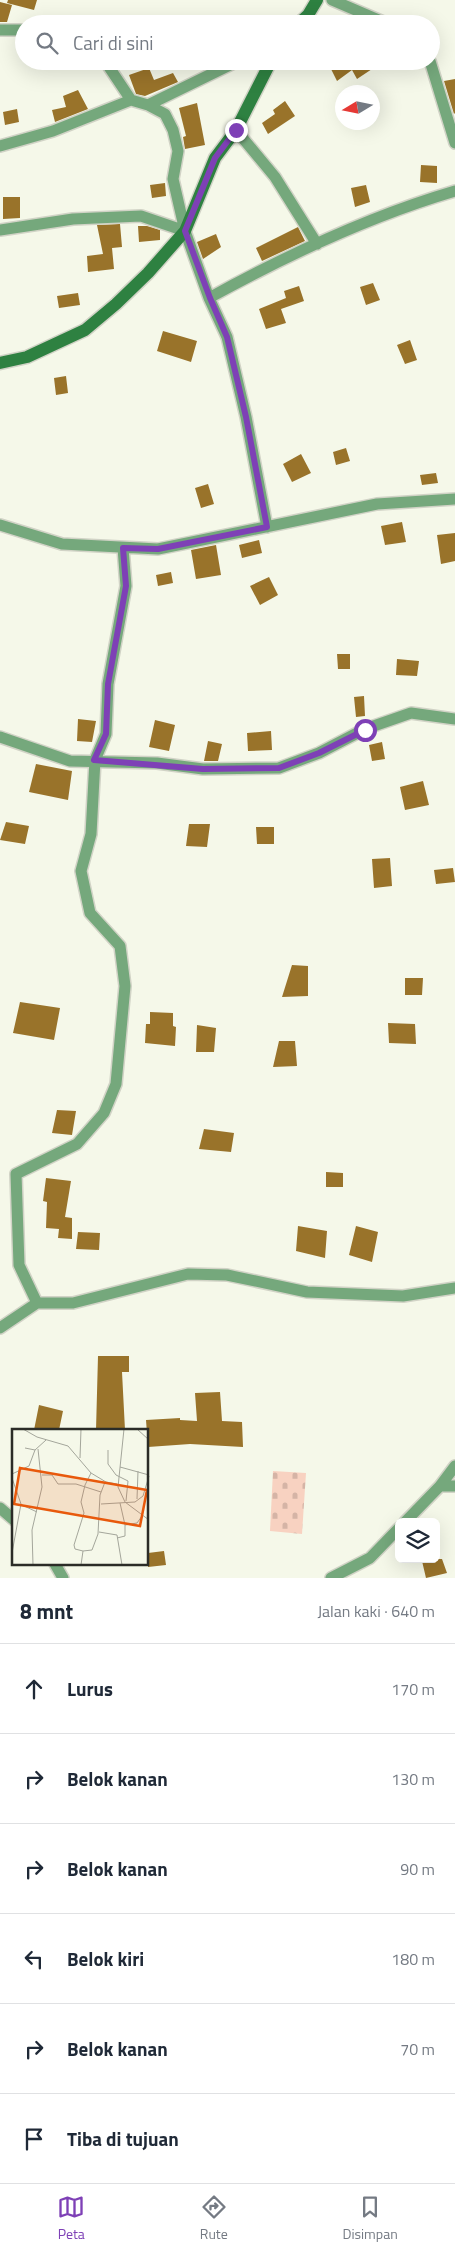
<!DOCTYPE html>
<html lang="id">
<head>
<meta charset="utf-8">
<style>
	body { margin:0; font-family:"Titillium Web",sans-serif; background:#f6f6f7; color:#1f2937 }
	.controls { position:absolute; right:15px; bottom:15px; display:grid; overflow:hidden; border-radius:8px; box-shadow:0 5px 20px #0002 }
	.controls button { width:45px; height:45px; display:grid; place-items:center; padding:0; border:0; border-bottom:1px solid #e0e1e3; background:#fff; color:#1f2937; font:25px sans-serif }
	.compass { position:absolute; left:335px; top:85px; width:45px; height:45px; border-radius:50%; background:#fff; box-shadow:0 5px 20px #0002; rotate:260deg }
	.stop { position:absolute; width:15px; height:15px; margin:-11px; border:4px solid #7e40b6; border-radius:50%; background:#fff }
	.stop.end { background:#7e40b6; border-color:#fff; box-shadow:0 1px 5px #0008 }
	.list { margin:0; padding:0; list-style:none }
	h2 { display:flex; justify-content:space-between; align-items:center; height:65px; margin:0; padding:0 20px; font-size:21px }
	h2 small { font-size:16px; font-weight:400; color:#747a83 }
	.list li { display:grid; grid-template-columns:32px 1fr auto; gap:15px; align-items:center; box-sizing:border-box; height:90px; padding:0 20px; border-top:1px solid #e0e1e3 }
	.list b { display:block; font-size:19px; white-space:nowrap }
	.list em { font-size:16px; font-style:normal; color:#747a83 }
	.icon { flex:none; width:28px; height:28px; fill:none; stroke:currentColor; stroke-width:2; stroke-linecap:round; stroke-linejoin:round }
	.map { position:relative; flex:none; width:455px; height:1578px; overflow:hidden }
	.search { position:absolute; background:#fff; box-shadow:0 5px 20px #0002; left:15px; right:15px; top:15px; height:55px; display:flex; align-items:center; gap:12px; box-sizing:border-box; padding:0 18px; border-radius:28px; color:#747a83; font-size:19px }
	.sheet { height:605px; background:#fff }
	nav { display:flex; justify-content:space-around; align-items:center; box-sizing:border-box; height:70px; border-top:1px solid #e0e1e3; background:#fff; font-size:14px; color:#747a83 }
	nav a { display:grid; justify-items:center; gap:2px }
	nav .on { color:#7e40b6 }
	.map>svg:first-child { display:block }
	.cemetery { fill:url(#cemetery-stones) }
	.building { fill:#99732a }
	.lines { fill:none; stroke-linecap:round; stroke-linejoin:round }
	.street-casing { stroke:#d1d3c6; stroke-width:14 }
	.secondary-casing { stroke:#d1d3c6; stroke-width:15 }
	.street { stroke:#75a87c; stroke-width:11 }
	.secondary { stroke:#2e8141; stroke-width:12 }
	.route { stroke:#7e40b6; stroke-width:6 }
	.inset-road { fill:none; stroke:#a4a69b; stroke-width:1 }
	.view { fill:#e8590c; fill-opacity:0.15; stroke:#e8590c; stroke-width:2.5 }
	.inset-edge { fill:none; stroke:#2b2c27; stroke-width:2.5 }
</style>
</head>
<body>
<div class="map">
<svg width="455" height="1578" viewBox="0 0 455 1578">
	<defs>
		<pattern id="cemetery-stones" width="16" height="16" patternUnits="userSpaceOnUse" patternTransform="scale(1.25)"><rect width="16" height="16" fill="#f8d2c1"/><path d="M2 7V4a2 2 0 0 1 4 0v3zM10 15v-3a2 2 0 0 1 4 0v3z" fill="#d5b4a6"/></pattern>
	</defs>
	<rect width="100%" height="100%" fill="#f5f8e9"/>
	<!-- cemetery -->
	<path class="cemetery" d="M273,1471l33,2 -4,61 -32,-3z"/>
	<!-- building -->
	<path class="building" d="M8,0h29l-3,10 -27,-7z
		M0,2l12,3 -5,17h-7z
		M327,61h40l5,8 -15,10 -5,-9 -15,11z
		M149,68l5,12 19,-7 5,9 -33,14 -9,-2 -7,-19z
		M455,79v34l-1,1 -10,-33z
		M78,90l10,19 -33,13 -3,-12 14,-3 -3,-11z
		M285,101l10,15 -27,18 -6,-11 13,-9 -2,-4z
		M197,103l8,42 -20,4 -2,-12 3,-1 -7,-28z
		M17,109l2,13 -14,3 -2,-13z
		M421,165l16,1v17l-17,-1z
		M165,183l1,13 -14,2 -2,-13z
		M366,185l4,17 -15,5 -4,-19z
		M3,197h17v21l-17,1z
		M120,224l2,23 -10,1 2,21 -26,3 -1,-16 16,-2 -6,-29z
		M138,226h9l13,4v10l-21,2z
		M298,227l7,14 -43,20 -6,-13z
		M216,234l5,13 -18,12 -6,-17z
		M373,283l7,17 -14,5 -6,-18z
		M299,286l5,15 -23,8 5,14 -20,6 -7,-20 27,-11 -2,-7z
		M78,293l2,12 -21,3 -2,-12z
		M163,331l34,10 -6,21 -34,-11z
		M410,340l7,20 -12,4 -8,-19z
		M66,376l2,17 -12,2 -2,-17z
		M346,448l4,13 -14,4 -3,-13z
		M301,454l10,19 -19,9 -9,-18z
		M436,473l2,10 -16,2 -2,-10z
		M208,484l6,20 -13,4 -6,-20z
		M402,522l4,20 -21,3 -4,-19z
		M455,533v28l-14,3 -4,-29z
		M259,540l3,13 -20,5 -3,-13z
		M216,545l5,30 -25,4 -5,-29z
		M171,572l2,11 -15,3 -2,-11z
		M269,577l9,18 -18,10 -10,-19z
		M337,654h13v15h-12z
		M397,659l22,2 -2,15 -21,-1z
		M364,696l1,20 -9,1 -2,-20z
		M78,719l18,2 -4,21 -15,-1z
		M155,720l20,5 -6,26 -20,-4z
		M271,731l1,19 -24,1 -1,-18z
		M208,741l14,3 -4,17h-14z
		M382,742l3,17 -13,2 -3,-16z
		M36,764l36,7 -4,29 -39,-8z
		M423,781l6,24 -24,5 -5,-23z
		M6,822l23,4 -4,18 -25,-4z
		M189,824h21l-3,23 -21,-1z
		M256,827h18v17h-17z
		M390,858l2,28 -18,2 -2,-29z
		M453,868l2,14 -19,2 -2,-14z
		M292,965l16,1v30l-26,1z
		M405,978h18l-1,17h-17z
		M20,1002l40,6 -6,32 -41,-7z
		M150,1012l23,1v13l3,1 -1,19 -30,-3 1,-19h4z
		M388,1023l27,1 1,20 -27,-1z
		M197,1025l19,3 -2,24h-18z
		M279,1041h16l2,25 -24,1z
		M57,1110l19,1 -4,24 -20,-2z
		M204,1129l30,4 -3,19 -32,-3z
		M326,1172l17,1v14h-17z
		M46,1178l25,3 -6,36 7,1v21l-14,-1 1,-9 -13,-1 1,-26 -4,-1z
		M298,1226l29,5 -2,27 -29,-7z
		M356,1226l22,6 -6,30 -23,-7z
		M78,1232l22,1 -1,17 -23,-1z
		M98,1356h31v16h-7l3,58h-29z
		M220,1392l2,29 20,1 1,25 -53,-3 -42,3 -2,-27 34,-2v2l17,1 -2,-28z
		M39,1405l24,6 -4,19h-25z
		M164,1551l2,14 -18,2v-14z
		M428,1559h14l5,14 -21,5 -4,-17z"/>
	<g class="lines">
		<defs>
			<path id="street" d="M332,0l56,24
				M0,30h24
				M105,61l26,39 17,5 17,9 8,16 5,21 -5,28 12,52 24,67 18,39 19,80 21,110
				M430,61l25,82
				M148,105l90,-44
				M236,130l39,47 42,67
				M0,146l53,-15 78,-31
				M0,230l73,-11 68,-3 44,15
				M209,298c78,-43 161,-82 246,-107
				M0,525l62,19 96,5 219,-45 78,-5
				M0,737l70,24 87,2 46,6 76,-1 40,-15 46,-24 46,-16 44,6
				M37,1303l-18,-38 -3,-91 61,-30 27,-31 12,-29 9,-98 -5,-40 -30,-33 -9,-42 10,-37 4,-74 11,-26 2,-50 18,-98 -3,-38
				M0,1328l37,-25h36l115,-29 39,1 80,17 96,4 52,-8
				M440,1486l15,-20
				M0,1508l14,12
				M405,1522l35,-36h15
				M55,1564l8,14
				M331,1578l39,-20 29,-30"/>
			<path id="secondary" d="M298,24l10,-9 9,-15
				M0,363l27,-6 58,-27 31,-26 32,-31 37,-42 30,-73 21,-28 35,-69"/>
		</defs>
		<!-- street casing -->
		<use href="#street" class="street-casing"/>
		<!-- secondary casing -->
		<use href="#secondary" class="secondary-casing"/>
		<!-- street -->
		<use href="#street" class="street"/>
		<!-- secondary -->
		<use href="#secondary" class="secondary"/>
	</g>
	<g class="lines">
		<!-- route -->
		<path class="route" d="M236,130l-21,28 -30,73 25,67 17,39 19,80 21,110 -109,22 -35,-1 3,38 -18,98 -2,50 -12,26 109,9 76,-1 40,-15 46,-23"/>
	</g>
	<!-- overview -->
	<g transform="translate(12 1429)">
		<rect width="136" height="136" fill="#f5f8e9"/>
		<path class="inset-road" d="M11,0l14,8 31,9 23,27 15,9 11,2M112,0l-6,58 7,15 24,18M125,0l12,11M13,19l10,2 11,-10M96,21v14l8,11 12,6 -2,20M68,29l1,-29M108,38l29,8M0,45l17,-8 6,-16M30,46h10l6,9h18l25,8M0,49l9,26 -9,49M125,70l1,-28M108,74l5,22M89,75l34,-2 8,-6 6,-20M10,76l15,7M87,103l18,3 5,30M105,109l8,-2v-11l12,-2 5,-7M71,122l-8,-2 -1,-4 10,-32 -3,-11 4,-17 6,-12M21,136l-1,-35 10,-43 -4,-38M69,136l2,-14 9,-1 6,-16 2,-39 5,-13"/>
		<path class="view" d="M8,39l127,22 -7,36 -126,-22z"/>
		<rect width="136" height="136" class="inset-edge"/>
	</g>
</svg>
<div class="controls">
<button><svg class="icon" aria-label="layers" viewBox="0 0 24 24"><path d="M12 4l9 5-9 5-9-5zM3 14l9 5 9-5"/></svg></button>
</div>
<svg class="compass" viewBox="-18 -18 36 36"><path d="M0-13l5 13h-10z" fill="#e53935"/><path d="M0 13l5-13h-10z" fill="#747a83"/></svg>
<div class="stop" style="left:365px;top:730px"></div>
<div class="stop end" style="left:236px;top:130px"></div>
<div class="search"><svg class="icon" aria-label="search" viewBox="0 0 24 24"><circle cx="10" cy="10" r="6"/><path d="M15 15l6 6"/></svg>Cari di sini</div>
</div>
<section class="sheet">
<h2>8 mnt<small>Jalan kaki · 640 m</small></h2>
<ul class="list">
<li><svg class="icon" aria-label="ahead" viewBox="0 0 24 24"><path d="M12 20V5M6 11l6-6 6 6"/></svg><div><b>Lurus</b></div><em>170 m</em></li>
<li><svg class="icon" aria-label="right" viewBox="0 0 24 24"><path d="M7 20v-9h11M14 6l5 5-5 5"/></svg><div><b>Belok kanan</b></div><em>130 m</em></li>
<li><svg class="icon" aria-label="right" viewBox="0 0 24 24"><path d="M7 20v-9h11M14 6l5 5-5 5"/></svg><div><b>Belok kanan</b></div><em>90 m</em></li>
<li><svg class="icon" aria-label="left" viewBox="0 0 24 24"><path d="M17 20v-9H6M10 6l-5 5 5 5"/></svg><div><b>Belok kiri</b></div><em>180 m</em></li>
<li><svg class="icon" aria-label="right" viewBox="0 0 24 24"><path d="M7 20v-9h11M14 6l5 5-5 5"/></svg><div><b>Belok kanan</b></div><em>70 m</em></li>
<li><svg class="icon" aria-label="arrive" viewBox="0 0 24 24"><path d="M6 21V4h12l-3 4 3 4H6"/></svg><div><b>Tiba di tujuan</b></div></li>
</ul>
</section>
<nav>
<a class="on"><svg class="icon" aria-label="map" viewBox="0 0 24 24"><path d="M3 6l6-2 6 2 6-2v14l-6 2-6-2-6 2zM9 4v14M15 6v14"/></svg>Peta</a>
<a><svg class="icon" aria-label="directions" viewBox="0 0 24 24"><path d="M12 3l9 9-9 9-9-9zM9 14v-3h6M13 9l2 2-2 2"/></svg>Rute</a>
<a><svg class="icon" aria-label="saved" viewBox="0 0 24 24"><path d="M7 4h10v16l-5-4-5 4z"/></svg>Disimpan</a>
</nav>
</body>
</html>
